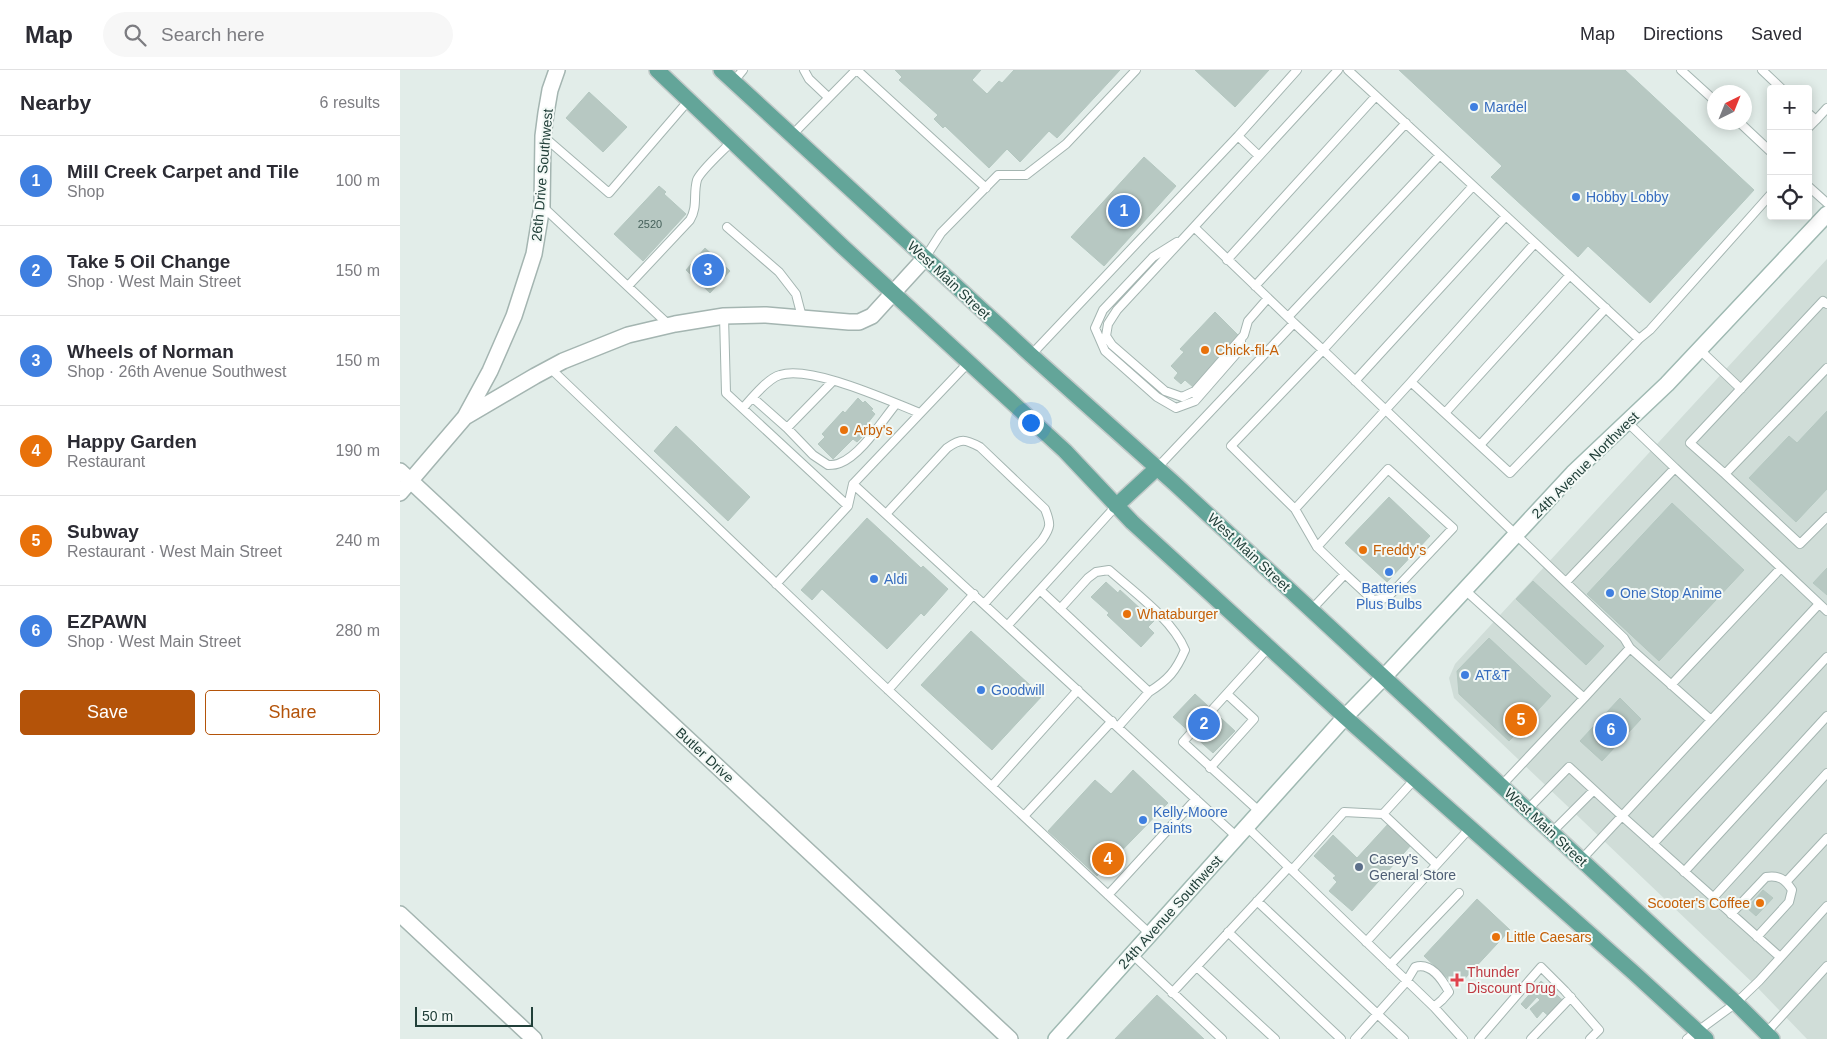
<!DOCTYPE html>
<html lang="en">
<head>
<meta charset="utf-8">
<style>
	body { margin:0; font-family:Helvetica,sans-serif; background:#f7f7f7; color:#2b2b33 }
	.controls { position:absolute; right:15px; top:15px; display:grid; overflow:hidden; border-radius:5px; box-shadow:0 2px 12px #0003 }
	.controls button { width:45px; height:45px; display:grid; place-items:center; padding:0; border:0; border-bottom:1px solid #e1e1e2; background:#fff; color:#2b2b33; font:25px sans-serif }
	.compass { position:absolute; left:1307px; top:15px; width:45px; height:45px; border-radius:50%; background:#fff; box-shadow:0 2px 12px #0003; rotate:43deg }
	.scale { position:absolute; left:15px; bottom:12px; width:118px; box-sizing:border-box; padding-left:5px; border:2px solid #213f39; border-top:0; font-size:14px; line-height:18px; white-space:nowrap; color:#213f39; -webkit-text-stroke:4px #f3f9f6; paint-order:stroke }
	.you { position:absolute; left:630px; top:352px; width:18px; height:18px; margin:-12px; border:4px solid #fff; border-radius:50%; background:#1a73e8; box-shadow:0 0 0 8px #1a73e833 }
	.badge { display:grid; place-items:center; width:32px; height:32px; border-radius:50%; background:#b45309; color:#fff; font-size:16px; font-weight:700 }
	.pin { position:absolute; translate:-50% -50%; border:2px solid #fff; box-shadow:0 1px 5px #0006 }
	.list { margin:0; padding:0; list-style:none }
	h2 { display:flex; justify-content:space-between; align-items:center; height:65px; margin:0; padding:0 20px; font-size:21px }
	h2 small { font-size:16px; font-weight:400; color:#7c7c81 }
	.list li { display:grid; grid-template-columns:32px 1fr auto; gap:15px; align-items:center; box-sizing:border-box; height:90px; padding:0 20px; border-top:1px solid #e1e1e2 }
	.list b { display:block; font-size:19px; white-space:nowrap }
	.list p { margin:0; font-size:16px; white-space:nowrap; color:#7c7c81 }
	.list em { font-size:16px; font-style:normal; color:#7c7c81 }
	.actions { display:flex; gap:10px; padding:15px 20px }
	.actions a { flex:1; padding:11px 0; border:1px solid #b45309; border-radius:5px; text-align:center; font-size:18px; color:#b45309 }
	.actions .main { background:#b45309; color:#fff }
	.icon { flex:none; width:28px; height:28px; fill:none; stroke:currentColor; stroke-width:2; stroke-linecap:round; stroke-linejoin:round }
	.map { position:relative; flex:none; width:1427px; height:969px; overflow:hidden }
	header { display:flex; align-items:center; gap:30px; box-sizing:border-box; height:70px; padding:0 25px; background:#fff; border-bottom:1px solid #e1e1e2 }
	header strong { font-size:24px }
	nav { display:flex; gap:28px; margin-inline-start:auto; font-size:18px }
	.search { width:350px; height:45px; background:#f7f7f7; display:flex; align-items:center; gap:12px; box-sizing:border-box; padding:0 18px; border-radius:28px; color:#7c7c81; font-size:19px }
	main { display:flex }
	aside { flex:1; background:#fff }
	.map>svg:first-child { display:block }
	.built { fill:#d0ddd8 }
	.building { fill:#b7c8c2; stroke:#b4c7c0 }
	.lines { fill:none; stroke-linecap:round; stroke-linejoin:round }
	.service-casing { stroke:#a4b5b1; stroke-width:10 }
	.minor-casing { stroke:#a4b5b1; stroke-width:18 }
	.secondary-casing { stroke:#9fb9b2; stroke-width:18 }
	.primary-casing { stroke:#c1c9c8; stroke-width:18 }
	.service { stroke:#fff; stroke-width:8 }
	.minor { stroke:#fff; stroke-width:15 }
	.secondary { stroke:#fff; stroke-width:15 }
	.primary { stroke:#63a599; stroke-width:15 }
	.shop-dot { fill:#3f7fe0; stroke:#f3f9f6; stroke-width:2 }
	.food-dot { fill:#e8710a; stroke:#f3f9f6; stroke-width:2 }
	.service-dot { fill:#5c6f8a; stroke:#f3f9f6; stroke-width:2 }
	.health-dot { fill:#e0444e; stroke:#f3f9f6; stroke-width:2 }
	.labels { text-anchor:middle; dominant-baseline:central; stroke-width:4; stroke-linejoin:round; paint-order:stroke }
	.number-label { font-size:11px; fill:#46615b }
	.shop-label { font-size:14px; fill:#366cbe; stroke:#f3f9f6; text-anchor:start }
	.street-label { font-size:14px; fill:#213f39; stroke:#f3f9f6 }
	.food-label { font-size:14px; fill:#c56008; stroke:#f3f9f6; text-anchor:start }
	.service-label { font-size:14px; fill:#4e5e75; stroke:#f3f9f6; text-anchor:start }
	.health-label { font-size:14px; fill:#be3a42; stroke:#f3f9f6; text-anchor:start }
</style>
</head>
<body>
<header>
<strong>Map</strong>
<div class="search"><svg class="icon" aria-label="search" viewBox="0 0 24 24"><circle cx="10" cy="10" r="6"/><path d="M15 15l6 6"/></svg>Search here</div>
<nav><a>Map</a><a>Directions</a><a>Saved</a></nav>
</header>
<main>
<aside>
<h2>Nearby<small>6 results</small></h2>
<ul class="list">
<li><span class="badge" style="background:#3f7fe0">1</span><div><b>Mill Creek Carpet and Tile</b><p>Shop</p></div><em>100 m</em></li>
<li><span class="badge" style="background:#3f7fe0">2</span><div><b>Take 5 Oil Change</b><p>Shop · West Main Street</p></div><em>150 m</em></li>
<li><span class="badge" style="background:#3f7fe0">3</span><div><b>Wheels of Norman</b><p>Shop · 26th Avenue Southwest</p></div><em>150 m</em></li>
<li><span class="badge" style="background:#e8710a">4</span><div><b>Happy Garden</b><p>Restaurant</p></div><em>190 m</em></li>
<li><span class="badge" style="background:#e8710a">5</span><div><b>Subway</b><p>Restaurant · West Main Street</p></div><em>240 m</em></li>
<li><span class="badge" style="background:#3f7fe0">6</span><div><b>EZPAWN</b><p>Shop · West Main Street</p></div><em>280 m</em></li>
</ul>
<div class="actions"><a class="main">Save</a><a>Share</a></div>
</aside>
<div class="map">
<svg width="1427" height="969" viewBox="0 0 1427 969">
	<rect width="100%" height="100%" fill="#e2ede9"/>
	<!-- built -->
	<path class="built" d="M1427,189v780h-20l-52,-54 -301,-287 -5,-20 6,-14z"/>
	<!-- building -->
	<path class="building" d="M495,0h86l-9,10 15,14 12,-13 3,2 12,-13h106l-63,68 -8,-7 -29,31 -13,-13 -18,19 -44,-42 -2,2 -9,-9 4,-4 -39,-35 3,-3z
		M795,0h74l-34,37z
		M999,0h226l129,120 -104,113 -62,-57 -10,11 -87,-80 11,-11z
		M189,22l38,35 -24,25 -37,-34z
		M744,87l32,29 -72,80 -33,-29z
		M259,116l7,6 -2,2 22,20 -43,47 -29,-27z
		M305,178l25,23 -20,22 -24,-23z
		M815,242l25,25 -47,50 -8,-7 -4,4 -7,-6 4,-5 -7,-7 13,-14 -4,-3z
		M458,328l5,5 2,-2 8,8 -2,1 4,4 -16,20 3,3 -5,5 -4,-3 -20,20 -15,-15 7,-7 -3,-3 21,-23 2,2z
		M1427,341v78l-31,33 -47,-44 40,-42 8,7z
		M276,356l74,71 -22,24 -74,-70z
		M989,427l41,39 -43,46 -42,-39z
		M1272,433l72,67 -85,91 -72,-67z
		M467,448l54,50 2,-2 25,23 -24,27 -3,-3 -34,36 -65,-60 -10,11 -11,-10z
		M1427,498v27l-14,-12z
		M1133,511l71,65 -18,19 -70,-66z
		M706,512l12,11 2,-3 34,31 -6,6 6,6 -13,14 -34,-32 2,-2 -18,-16z
		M571,561l71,65 -50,54 -71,-65z
		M1089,568l62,58 -42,45 -50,-47 -2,-23z
		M795,624l40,37 -22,22 -40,-36z
		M1220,628l21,21 -39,42 -22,-20z
		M733,700l35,33 -71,73 -49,-45 47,-51 16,14z
		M989,753l23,21 -60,67 -23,-20 8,-9 -4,-4 3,-2 -22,-20 19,-21 24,23z
		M1363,820l10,8 -17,18 -9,-8z
		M1077,829l33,31 -53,57 -33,-31z
		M1141,911l27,24 -14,16 -11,-10 -6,7 -7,-9 10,-9 -3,-3 -11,12 -5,-5z
		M757,925l47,44h-89z"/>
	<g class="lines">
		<defs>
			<path id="service" d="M404,0l5,9 19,18
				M457,0l129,118
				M948,0l291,269
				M1281,0l33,30
				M1362,0l20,19
				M334,11l9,-11
				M1408,43l8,7 11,-12
				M1339,52l32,30
				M1408,58l8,-8
				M392,65l64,-65
				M143,66l66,57 80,-93
				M838,66l21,20
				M1408,116l19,17
				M142,136l128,120
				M327,157l52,45 17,22 6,23
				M794,157l-77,83 -9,14 -2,12 6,9 53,46 17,6 13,-6 49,-56 4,-14 20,-23
				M777,172l-24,15 -50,53 -8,18 10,23 52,46 19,11 19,-7 41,-47 5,-13
				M525,188l16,-25 57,-58h28l40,-31 70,-74
				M827,190l149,-164
				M228,216l62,-66c8,-13 3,-26 7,-40 3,-9 27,-30 35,-39
				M855,216l151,-163
				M1427,234l-4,-3 -133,142 35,31 102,-106
				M324,246l2,77 122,113
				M888,247l152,-162
				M894,253l29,27 150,-164
				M1300,280l41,39
				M631,285l207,-219 59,-66
				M569,292l-116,122 384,353
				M150,298l320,305 280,261
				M955,311l151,-165
				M1011,312l124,-139
				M353,328l34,30 46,-47
				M343,338c8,-9 25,-30 37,-33 31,-10 109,26 140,38
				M1045,343l125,-138
				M387,358l26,27 15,10c4,0 8,0 12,-2 21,-8 42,-42 56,-59
				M1080,375l126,-137
				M757,398l137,-145 -100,-96 144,-157
				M1275,398l152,143
				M1325,404l75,70 27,-27
				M895,439l116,-127 99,91 129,-134 11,-9 121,-136
				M486,444l61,-66c14,-10 18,-9 33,-1l65,62c6,15 6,18 -3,31l-58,64
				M917,477l-22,-38 -64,-63 92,-96 301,288 6,10 -46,50
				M1166,512l109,-114 -48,-46
				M376,514l72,-78 5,-22
				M640,520l109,102 -31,35
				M1065,520l119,108 -83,88
				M660,539l28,-31 8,-6 13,-2c25,22 64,50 76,80 -9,21 -17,30 -36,42
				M911,540l34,-36 28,26 14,-2 66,-70 -65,-59 -71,78 28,27
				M608,555l108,-119
				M1230,578l81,72
				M1271,615l110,-117
				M488,620l86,-96
				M812,640l57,-63
				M791,663l-8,9 77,70
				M810,698l44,-49 -27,-25
				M1015,709l-32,35 53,50
				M592,716l86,-96
				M1127,740l42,-43 53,49 -41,44
				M624,746l88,-95
				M847,757l187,180 29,32
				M1152,762l42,-42
				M1253,774l174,-187
				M892,800l52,-58 39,2
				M1284,802l143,-156
				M1386,812l41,-44
				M708,825l88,-96
				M1313,828l114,-125
				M857,831l147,138
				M1331,844l35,-37c13,-2 19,2 26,13l-3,12 -32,35
				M828,862l113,107
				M966,872l104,-114
				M732,884l90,85
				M1380,887l-158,-141 197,-212
				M990,895l69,-72
				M797,897l78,72
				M772,923l117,-126
				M1366,963l61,-67
				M955,969l51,-57 9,-15c16,-5 27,12 34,25l-7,8 -8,7
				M1079,969l62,-72 24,24 34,39 -9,9
				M1131,969l40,-42
				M1287,969l49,-36 23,-22 68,-75"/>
			<path id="minor" d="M65,347l70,-41 28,-15 65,-26 47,-11 49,-8 42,-1 83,7h10l13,-6 53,-58
				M0,401l610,568
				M0,423l65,-76 25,-46 24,-55 20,-62 8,-48 1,-70 3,-23 4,-23 7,-20
				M0,844l134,125"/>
			<path id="secondary" d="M656,969l289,-322 39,-40 189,-204 94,-89 160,-170"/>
			<path id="primary" d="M257,0l185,176 223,205 67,71 213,195 289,256 72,66
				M321,0l310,285 143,128 562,520 36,36
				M716,436l41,-38"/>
		</defs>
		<!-- service casing -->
		<use href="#service" class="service-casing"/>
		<!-- minor casing -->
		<use href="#minor" class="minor-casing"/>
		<!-- secondary casing -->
		<use href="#secondary" class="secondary-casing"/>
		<!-- primary casing -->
		<use href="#primary" class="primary-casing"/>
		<!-- service -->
		<use href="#service" class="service"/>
		<!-- minor -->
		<use href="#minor" class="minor"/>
		<!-- secondary -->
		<use href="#secondary" class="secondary"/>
		<!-- primary -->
		<use href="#primary" class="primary"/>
	</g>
	<!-- markers -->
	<g class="shop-dot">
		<circle cx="1074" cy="37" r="5"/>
		<circle cx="1176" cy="127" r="5"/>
		<circle cx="989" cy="502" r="5"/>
		<circle cx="474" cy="509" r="5"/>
		<circle cx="1210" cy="523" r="5"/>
		<circle cx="1065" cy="605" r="5"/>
		<circle cx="581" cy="620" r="5"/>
		<circle cx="743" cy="750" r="5"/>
	</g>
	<g class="food-dot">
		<circle cx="805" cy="280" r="5"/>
		<circle cx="444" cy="360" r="5"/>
		<circle cx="963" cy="480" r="5"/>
		<circle cx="727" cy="544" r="5"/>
		<circle cx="1360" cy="833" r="5"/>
		<circle cx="1096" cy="867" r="5"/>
	</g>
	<circle class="service-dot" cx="959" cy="797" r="5"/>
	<path class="health-dot" d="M1054.5 902.5h5v5h5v5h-5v5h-5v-5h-5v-5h5z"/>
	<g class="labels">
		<!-- number labels -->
		<g class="number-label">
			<text x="250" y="154">2520</text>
		</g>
		<!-- shop labels -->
		<g class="shop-label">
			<text x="1084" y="37">Mardel</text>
			<text x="1186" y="127">Hobby Lobby</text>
			<text x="484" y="509">Aldi</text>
			<text x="989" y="518" text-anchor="middle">Batteries<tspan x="989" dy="16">Plus Bulbs</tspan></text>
			<text x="1220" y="523">One Stop Anime</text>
			<text x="1075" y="605">AT&amp;T</text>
			<text x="591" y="620">Goodwill</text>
			<text x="753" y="742">Kelly-Moore<tspan x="753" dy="16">Paints</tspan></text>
		</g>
		<!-- street labels -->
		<g class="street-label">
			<text transform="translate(142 105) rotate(-85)">26th Drive Southwest</text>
			<text transform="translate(549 210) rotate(43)">West Main Street</text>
			<text transform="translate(1185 395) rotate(-45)">24th Avenue Northwest</text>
			<text transform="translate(849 482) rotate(43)">West Main Street</text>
			<text transform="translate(305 685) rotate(43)">Butler Drive</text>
			<text transform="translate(1146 757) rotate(43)">West Main Street</text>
			<text transform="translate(770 842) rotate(-48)">24th Avenue Southwest</text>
		</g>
		<!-- food labels -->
		<g class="food-label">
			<text x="815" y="280">Chick-fil-A</text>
			<text x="454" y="360">Arby's</text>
			<text x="973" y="480">Freddy's</text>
			<text x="737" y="544">Whataburger</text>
			<text x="1350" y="833" text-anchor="end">Scooter's Coffee</text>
			<text x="1106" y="867">Little Caesars</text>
		</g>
		<!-- service labels -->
		<g class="service-label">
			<text x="969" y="789">Casey's<tspan x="969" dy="16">General Store</tspan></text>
		</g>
		<!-- health labels -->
		<g class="health-label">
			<text x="1067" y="902">Thunder<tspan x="1067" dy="16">Discount Drug</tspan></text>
		</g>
	</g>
</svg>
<div class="controls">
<button>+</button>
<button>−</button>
<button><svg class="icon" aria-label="locate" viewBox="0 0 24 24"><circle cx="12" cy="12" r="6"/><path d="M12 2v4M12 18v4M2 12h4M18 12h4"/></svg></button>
</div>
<svg class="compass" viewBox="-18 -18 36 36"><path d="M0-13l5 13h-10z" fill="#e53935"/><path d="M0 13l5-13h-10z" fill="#7c7c81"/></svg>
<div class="scale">50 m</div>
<div class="you"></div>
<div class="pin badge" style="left:724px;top:141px;background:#3f7fe0">1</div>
<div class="pin badge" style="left:804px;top:654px;background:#3f7fe0">2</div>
<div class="pin badge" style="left:308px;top:200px;background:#3f7fe0">3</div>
<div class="pin badge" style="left:708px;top:789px;background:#e8710a">4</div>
<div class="pin badge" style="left:1121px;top:650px;background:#e8710a">5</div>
<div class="pin badge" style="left:1211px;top:660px;background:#3f7fe0">6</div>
</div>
</main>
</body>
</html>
